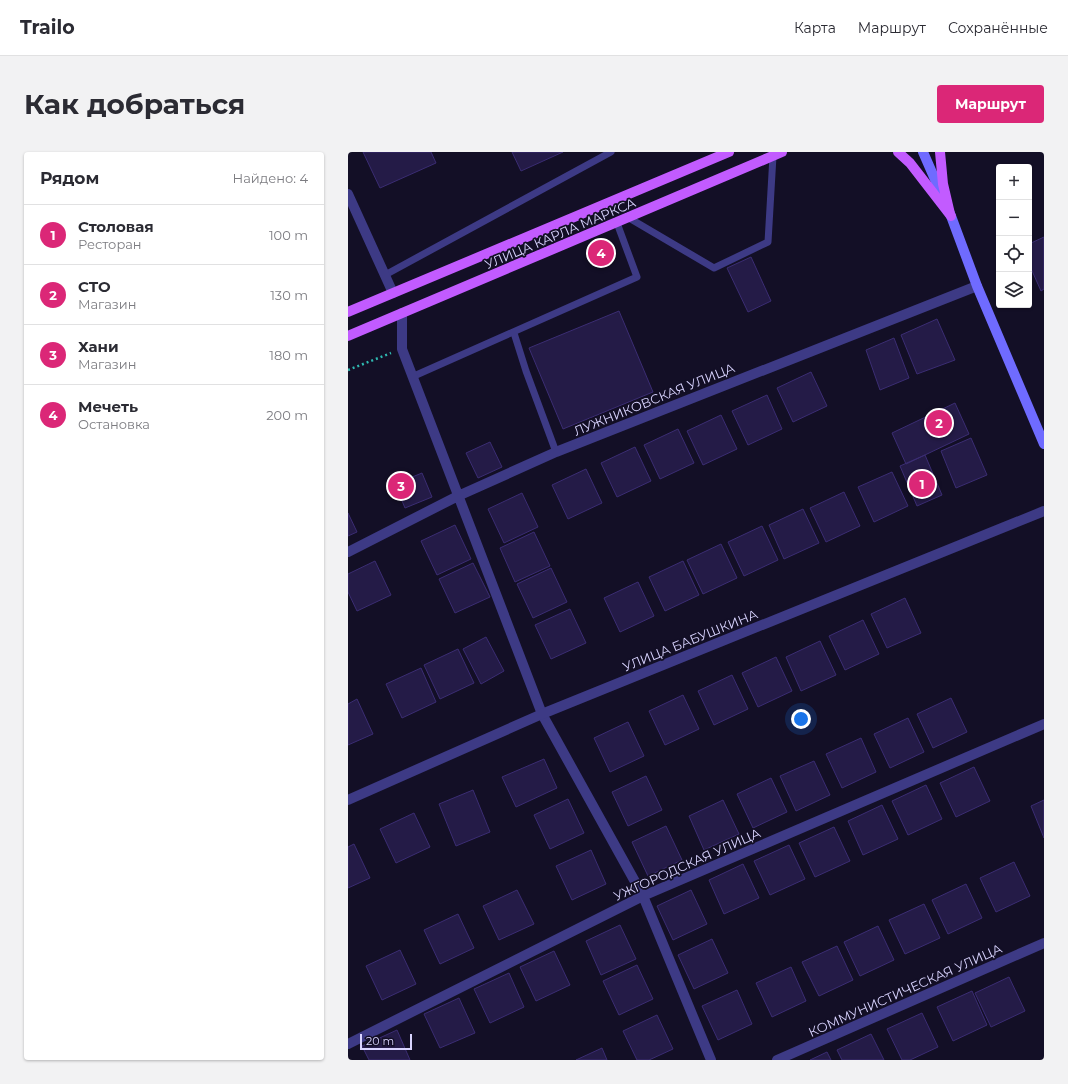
<!DOCTYPE html>
<html lang="ru">
<head>
<meta charset="utf-8">
<style>
	body { margin:0; font-family:Montserrat,sans-serif; background:#f2f2f3; color:#2b2b33 }
	.controls { position:absolute; right:12px; top:12px; display:grid; overflow:hidden; border-radius:4px; box-shadow:0 1px 3px #0004 }
	.controls button { width:36px; height:36px; display:grid; place-items:center; padding:0; border:0; border-bottom:1px solid #e1e1e2; background:#fff; color:#2b2b33; font:20px sans-serif }
	.scale { position:absolute; left:12px; bottom:10px; width:52px; box-sizing:border-box; padding-left:4px; border:2px solid #d9d4ff; border-top:0; font-size:11px; line-height:14px; white-space:nowrap; color:#d9d4ff; -webkit-text-stroke:3px #130f26; paint-order:stroke }
	.you { position:absolute; left:453px; top:567px; width:14px; height:14px; margin:-10px; border:3px solid #fff; border-radius:50%; background:#1a73e8; box-shadow:0 0 0 6px #1a73e833 }
	.badge { display:grid; place-items:center; width:26px; height:26px; border-radius:50%; background:#db2777; color:#fff; font-size:13px; font-weight:700 }
	.pin { position:absolute; translate:-50% -50%; border:2px solid #fff; box-shadow:0 1px 4px #0006 }
	.list { margin:0; padding:0; list-style:none }
	h2 { display:flex; justify-content:space-between; align-items:center; height:52px; margin:0; padding:0 16px; font-size:17px }
	h2 small { font-size:13px; font-weight:400; color:#7c7c81 }
	.list li { display:grid; grid-template-columns:26px 1fr auto; gap:12px; align-items:center; box-sizing:border-box; height:60px; padding:0 16px; border-top:1px solid #e1e1e2 }
	.list b { display:block; font-size:15px; white-space:nowrap }
	.list p { margin:0; font-size:13px; white-space:nowrap; color:#7c7c81 }
	.list em { font-size:13px; font-style:normal; color:#7c7c81 }
	.icon { flex:none; width:22px; height:22px; fill:none; stroke:currentColor; stroke-width:2; stroke-linecap:round; stroke-linejoin:round }
	.map { position:relative; flex:none; width:696px; height:908px; overflow:hidden; border-radius:4px }
	header { display:flex; align-items:center; gap:24px; box-sizing:border-box; height:56px; padding:0 20px; background:#fff; border-bottom:1px solid #e1e1e2 }
	header strong { font-size:19px }
	nav { display:flex; gap:22px; margin-inline-start:auto; font-size:14px }
	.intro { display:flex; align-items:center; justify-content:space-between; box-sizing:border-box; height:96px; padding:0 24px }
	h1 { margin:0; font-size:28px }
	.button { padding:10px 18px; border-radius:4px; background:#db2777; color:#fff; font-size:14px; font-weight:700 }
	main { display:flex; gap:24px; padding:0 24px }
	aside { flex:1; background:#fff; border-radius:4px; box-shadow:0 1px 3px #0004 }
	.map>svg:first-child { display:block }
	.building { fill:#241b47; stroke:#3b2d73 }
	.lines { fill:none; stroke-linecap:round; stroke-linejoin:round }
	.path { stroke:#2fb8b0; stroke-width:2.5; stroke-dasharray:2 3; stroke-linecap:butt }
	.service { stroke:#3d3a85; stroke-width:7 }
	.minor { stroke:#3d3a85; stroke-width:10 }
	.tertiary { stroke:#3d3a85; stroke-width:10 }
	.secondary { stroke:#6f6bff; stroke-width:10 }
	.primary { stroke:#c25bff; stroke-width:10 }
	.labels { text-anchor:middle; dominant-baseline:central; stroke-width:3.5; stroke-linejoin:round; paint-order:stroke }
	.street-label { font-size:13px; fill:#d9d4ff; stroke:#130f26 }
</style>
</head>
<body>
<header>
<strong>Trailo</strong>
<nav><a>Карта</a><a>Маршрут</a><a>Сохранённые</a></nav>
</header>
<div class="intro"><h1>Как добраться</h1><a class="button">Маршрут</a></div>
<main>
<aside>
<h2>Рядом<small>Найдено: 4</small></h2>
<ul class="list">
<li><span class="badge">1</span><div><b>Столовая</b><p>Ресторан</p></div><em>100 m</em></li>
<li><span class="badge">2</span><div><b>СТО</b><p>Магазин</p></div><em>130 m</em></li>
<li><span class="badge">3</span><div><b>Хани</b><p>Магазин</p></div><em>180 m</em></li>
<li><span class="badge">4</span><div><b>Мечеть</b><p>Остановка</p></div><em>200 m</em></li>
</ul>
</aside>
<div class="map">
<svg width="696" height="908" viewBox="0 0 696 908">
	<rect width="100%" height="100%" fill="#130f26"/>
	<!-- building -->
	<path class="building" d="M15,0h68l5,11 -56,25z
		M164,0h51l-42,19z
		M696,85v52l-3,2 -12,-27v-20z
		M403,105l20,44 -23,11 -21,-44z
		M271,159l34,81 -90,37 -34,-81z
		M589,167l18,41 -38,14 -16,-39z
		M546,186l15,40 -29,12 -14,-40z
		M463,220l16,34 -34,16 -16,-34z
		M419,243l15,34 -34,16 -16,-34z
		M607,251l14,31 -63,30 -14,-31z
		M373,263l16,34 -34,16 -16,-34z
		M330,277l16,34 -34,16 -16,-34z
		M623,286l16,37 -31,13 -15,-37z
		M142,290l12,25 -24,11 -12,-25z
		M287,295l16,34 -34,16 -16,-34z
		M577,303l17,40 -25,11 -17,-40z
		M238,317l16,34 -34,16 -16,-34z
		M544,320l16,34 -34,16 -16,-35z
		M74,321l10,24 -27,11 -10,-24z
		M496,340l16,34 -34,16 -16,-34z
		M174,341l16,34 -34,16 -16,-34z
		M455,357l16,34 -35,16 -15,-34z
		M0,361l9,19 -9,4z
		M107,373l16,34 -34,16 -16,-34z
		M414,374l16,34 -34,16 -16,-34z
		M186,380l16,34 -35,16 -15,-34z
		M373,392l16,34 -34,16 -16,-34z
		M27,409l16,34 -34,16 -9,-19v-18z
		M335,409l16,34 -34,16 -16,-34z
		M125,411l17,34 -35,16 -16,-34z
		M203,416l16,34 -34,16 -16,-34z
		M290,430l16,34 -34,16 -16,-34z
		M557,446l16,35 -34,15 -16,-34z
		M222,457l16,34 -35,16 -16,-34z
		M515,468l16,34 -34,16 -16,-34z
		M138,485l18,34 -23,13 -18,-35z
		M472,489l16,34 -35,16 -15,-34z
		M110,497l16,34 -34,16 -16,-34z
		M428,505l16,34 -34,16 -16,-34z
		M73,516l15,34 -34,16 -16,-34z
		M384,523l16,34 -34,16 -16,-34z
		M335,543l16,34 -34,16 -16,-34z
		M603,546l16,34 -34,16 -16,-34z
		M9,547l16,35 -25,11v-41z
		M560,566l16,34 -34,16 -16,-34z
		M280,570l16,34 -34,16 -16,-34z
		M513,586l15,34 -34,16 -16,-34z
		M196,607l13,29 -41,19 -14,-30z
		M466,609l16,34 -34,16 -16,-35z
		M626,615l16,34 -34,16 -16,-34z
		M298,624l16,34 -34,16 -16,-34z
		M423,626l16,34 -34,16 -16,-34z
		M578,633l16,34 -34,16 -16,-34z
		M125,638l17,42 -34,14 -17,-42z
		M220,647l16,34 -34,16 -16,-34z
		M375,648l16,34 -35,16 -15,-34z
		M696,648v38l-13,-32z
		M534,653l16,34 -35,16 -15,-34z
		M66,661l16,34 -34,16 -16,-34z
		M318,674l16,34 -34,16 -16,-34z
		M486,675l16,34 -35,16 -16,-34z
		M6,692l16,34 -22,10v-41z
		M441,693l16,34 -35,16 -16,-34z
		M243,698l15,34 -34,16 -16,-34z
		M666,710l16,34 -34,16 -16,-34z
		M395,712l16,34 -35,16 -15,-34z
		M618,732l16,34 -34,16 -16,-34z
		M169,738l17,34 -35,16 -16,-34z
		M343,738l16,34 -34,16 -16,-34z
		M576,752l16,34 -35,16 -16,-34z
		M110,762l16,34 -34,16 -16,-34z
		M272,773l16,34 -35,16 -15,-34z
		M530,774l16,34 -34,16 -16,-34z
		M364,787l16,34 -34,16 -16,-34z
		M489,794l16,34 -34,16 -17,-34z
		M52,798l16,34 -34,16 -16,-34z
		M206,799l16,34 -34,16 -16,-34z
		M289,813l16,34 -34,16 -16,-34z
		M443,815l15,34 -34,16 -16,-34z
		M161,821l15,34 -34,16 -16,-34z
		M661,825l16,34 -34,16 -16,-34z
		M389,838l15,34 -34,16 -16,-34z
		M624,839l15,34 -34,16 -16,-34z
		M111,846l16,35 -35,15 -16,-34z
		M574,861l16,34 -28,13h-8l-15,-31z
		M309,863l16,34 -24,11h-12l-14,-29z
		M49,878l13,30h-41l-7,-14z
		M523,882l13,26h-42l-5,-10z
		M254,896l5,12h-31z
		M479,900l4,8h-21z"/>
	<g class="lines">
		<!-- path -->
		<path class="path" d="M0,218l43,-17"/>
		<!-- service -->
		<path class="service" d="M281,66l85,50 54,-26 5,-86
			M37,123l226,-123
			M166,181l12,38 30,81
			M66,224l223,-99 -20,-54"/>
		<!-- minor -->
		<path class="minor" d="M0,42l45,99
			M54,161v36l140,365 101,182 68,164
			M0,400l110,-56 98,-44 421,-166
			M0,892l295,-148 401,-172
			M429,908l267,-117"/>
		<!-- tertiary -->
		<path class="tertiary" d="M0,648l194,-86 502,-203"/>
		<!-- secondary -->
		<path class="secondary" d="M575,0l28,64 26,70 67,158"/>
		<!-- primary -->
		<path class="primary" d="M550,0l12,11 41,53
			M592,0l3,32 7,30
			M0,160l381,-160
			M0,184l434,-184"/>
	</g>
	<g class="labels">
		<!-- street labels -->
		<g class="street-label">
			<text transform="translate(212 81) rotate(-23)">УЛИЦА КАРЛА МАРКСА</text>
			<text transform="translate(306 247) rotate(-22)">ЛУЖНИКОВСКАЯ УЛИЦА</text>
			<text transform="translate(342 488) rotate(-22)">УЛИЦА БАБУШКИНА</text>
			<text transform="translate(339 712) rotate(-24)">УЖГОРОДСКАЯ УЛИЦА</text>
			<text transform="translate(557 838) rotate(-24)">КОММУНИСТИЧЕСКАЯ УЛИЦА</text>
		</g>
	</g>
</svg>
<div class="controls">
<button>+</button>
<button>−</button>
<button><svg class="icon" aria-label="locate" viewBox="0 0 24 24"><circle cx="12" cy="12" r="6"/><path d="M12 2v4M12 18v4M2 12h4M18 12h4"/></svg></button>
<button><svg class="icon" aria-label="layers" viewBox="0 0 24 24"><path d="M12 4l9 5-9 5-9-5zM3 14l9 5 9-5"/></svg></button>
</div>
<div class="scale">20 m</div>
<div class="you"></div>
<div class="pin badge" style="left:574px;top:332px">1</div>
<div class="pin badge" style="left:591px;top:271px">2</div>
<div class="pin badge" style="left:53px;top:334px">3</div>
<div class="pin badge" style="left:253px;top:101px">4</div>
</div>
</main>
</body>
</html>
